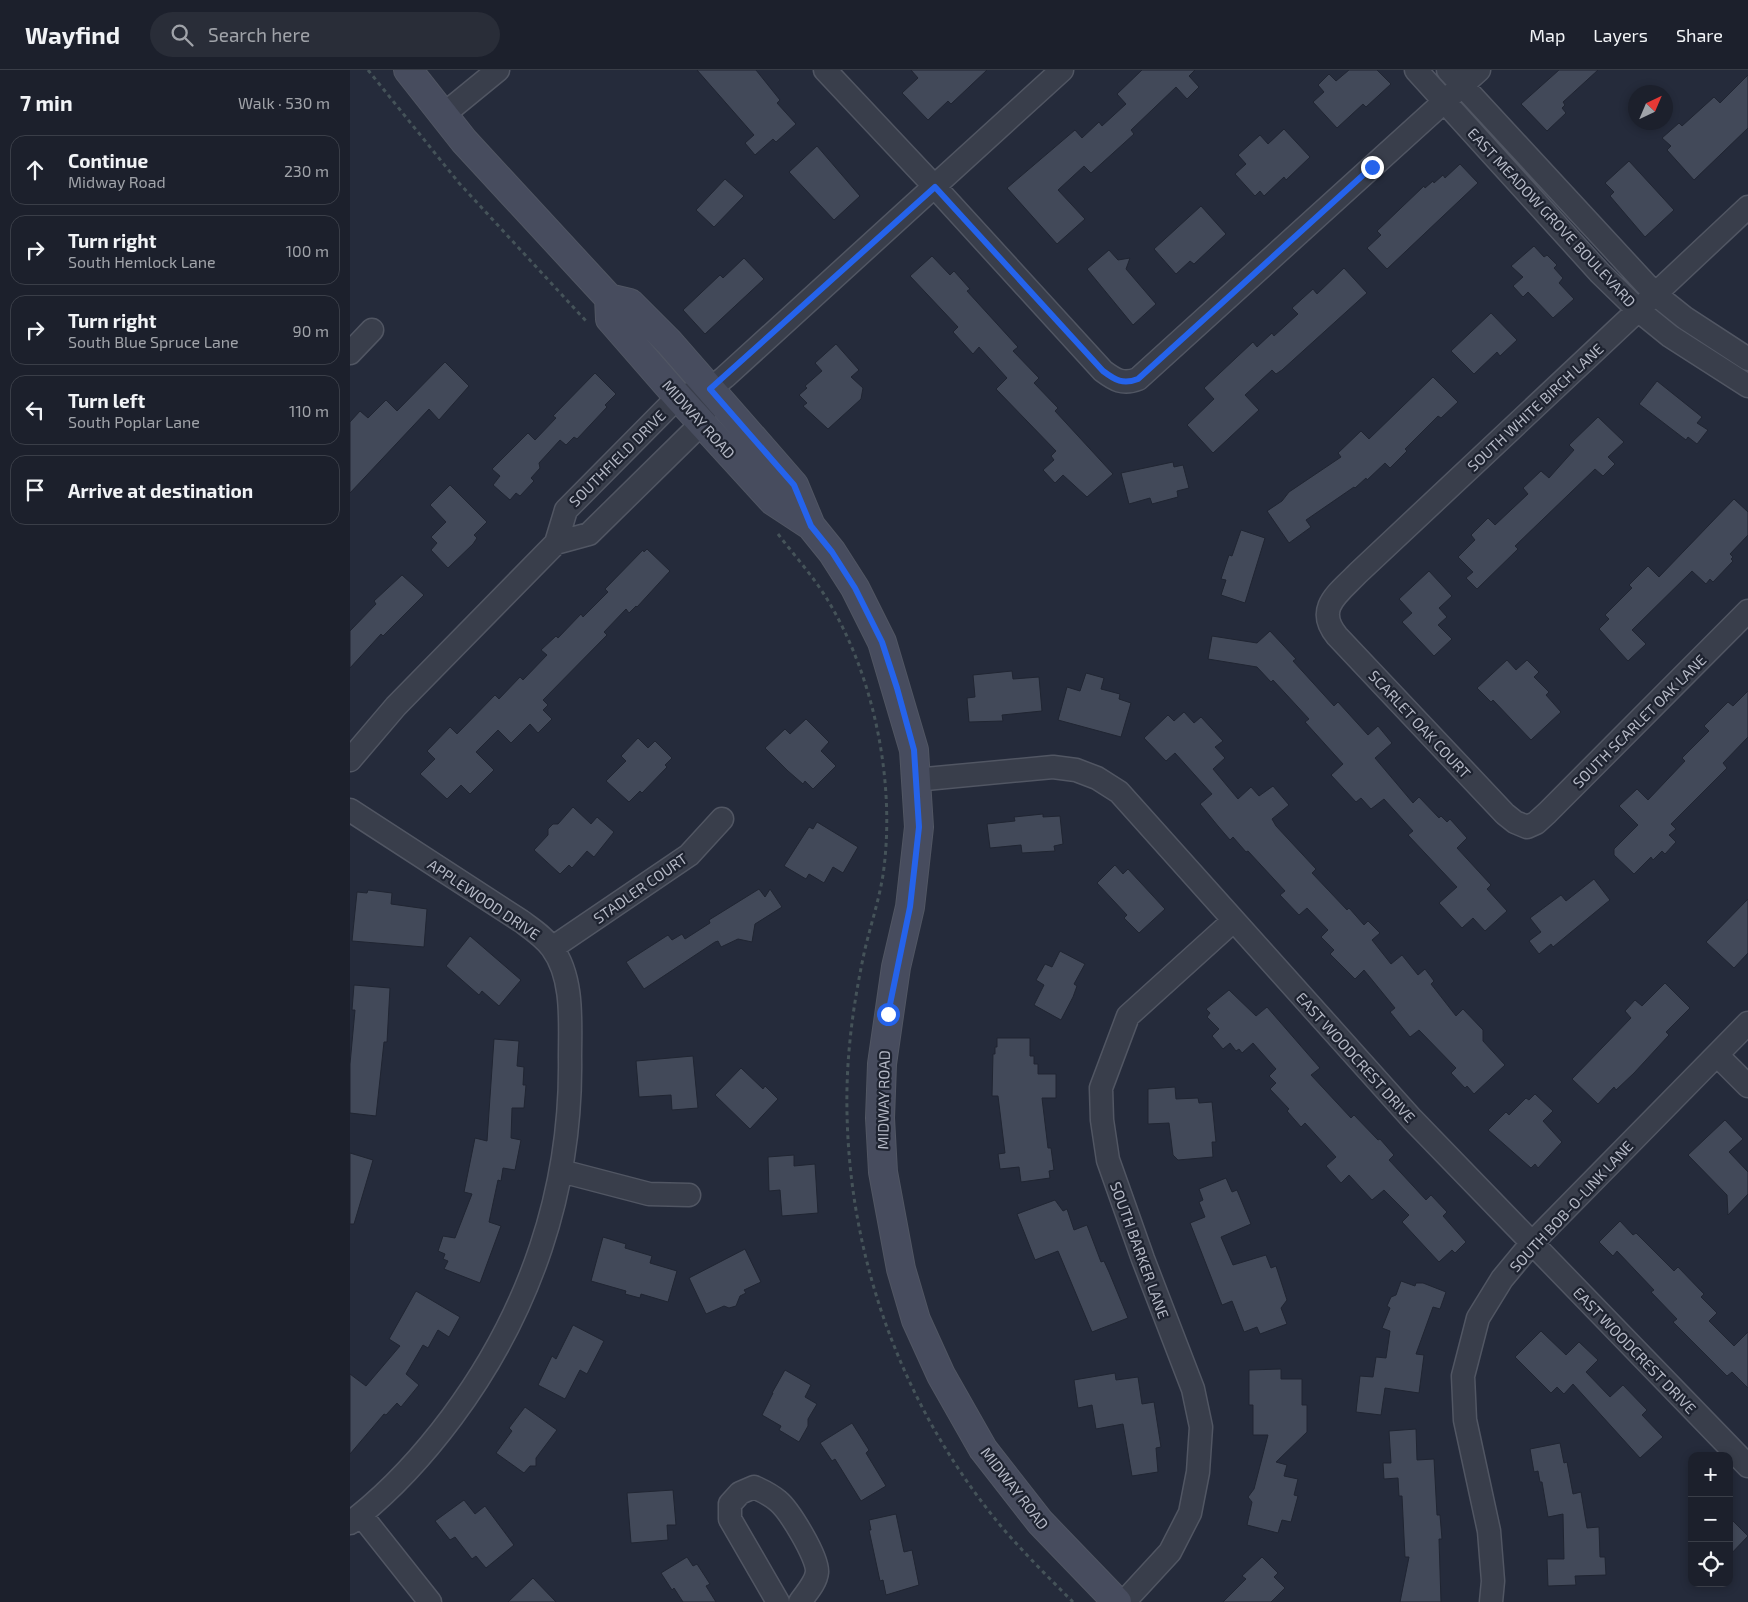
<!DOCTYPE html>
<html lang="en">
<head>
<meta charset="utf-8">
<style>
	body { margin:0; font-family:"Exo 2",sans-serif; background:#292d38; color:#f1f3f6 }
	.controls { position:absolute; right:15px; bottom:15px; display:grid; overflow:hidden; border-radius:10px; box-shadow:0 2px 8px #0003 }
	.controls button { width:45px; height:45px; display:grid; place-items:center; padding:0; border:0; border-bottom:1px solid #3a3e48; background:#1c202c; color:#f1f3f6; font:25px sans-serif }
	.compass { position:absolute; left:1278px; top:15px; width:45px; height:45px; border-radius:50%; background:#1c202c; box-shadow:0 2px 8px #0003; rotate:44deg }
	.stop { position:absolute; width:15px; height:15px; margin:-11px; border:4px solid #2563eb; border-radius:50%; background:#fff }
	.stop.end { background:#2563eb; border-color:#fff; box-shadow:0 1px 5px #0008 }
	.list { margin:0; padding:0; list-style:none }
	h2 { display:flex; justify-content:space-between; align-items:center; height:65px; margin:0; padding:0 20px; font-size:21px }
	h2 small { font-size:16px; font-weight:400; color:#a0a3a9 }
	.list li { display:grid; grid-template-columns:32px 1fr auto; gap:15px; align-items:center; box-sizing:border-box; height:70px; margin:0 10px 10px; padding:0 10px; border:1px solid #3a3e48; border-radius:15px }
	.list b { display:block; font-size:19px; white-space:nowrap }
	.list p { margin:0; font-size:16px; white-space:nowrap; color:#a0a3a9 }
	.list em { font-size:16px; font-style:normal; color:#a0a3a9 }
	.icon { flex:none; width:28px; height:28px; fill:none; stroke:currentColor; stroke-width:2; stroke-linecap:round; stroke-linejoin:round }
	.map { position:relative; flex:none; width:1398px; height:1532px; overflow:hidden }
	header { display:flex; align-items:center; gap:30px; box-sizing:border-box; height:70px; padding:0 25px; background:#1c202c; border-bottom:1px solid #3a3e48 }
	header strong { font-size:24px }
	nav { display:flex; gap:28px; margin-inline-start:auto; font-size:18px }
	.search { width:350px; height:45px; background:#292d38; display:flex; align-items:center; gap:12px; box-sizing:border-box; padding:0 18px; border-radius:28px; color:#a0a3a9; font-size:19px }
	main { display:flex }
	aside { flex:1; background:#1c202c }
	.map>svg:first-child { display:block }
	.building { fill:#424959; stroke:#202532 }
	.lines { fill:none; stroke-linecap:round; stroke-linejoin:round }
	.minor-casing { stroke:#515663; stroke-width:25 }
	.secondary-casing { stroke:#515663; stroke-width:30 }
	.path { stroke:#455359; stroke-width:3; stroke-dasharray:4 4; stroke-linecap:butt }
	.minor { stroke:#393e4b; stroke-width:22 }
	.secondary { stroke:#474c5e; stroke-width:28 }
	.route { stroke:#2563eb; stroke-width:6 }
	.labels { text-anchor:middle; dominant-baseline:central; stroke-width:4.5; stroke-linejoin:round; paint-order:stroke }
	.street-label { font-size:15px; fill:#b5b9c6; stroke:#1e2330 }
</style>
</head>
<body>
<header>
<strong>Wayfind</strong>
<div class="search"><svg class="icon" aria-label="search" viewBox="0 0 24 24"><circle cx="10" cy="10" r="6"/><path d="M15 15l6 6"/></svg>Search here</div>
<nav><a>Map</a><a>Layers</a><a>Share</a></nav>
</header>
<main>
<aside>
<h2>7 min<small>Walk · 530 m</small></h2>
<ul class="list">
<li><svg class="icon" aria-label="ahead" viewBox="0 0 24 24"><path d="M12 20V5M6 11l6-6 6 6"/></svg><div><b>Continue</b><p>Midway Road</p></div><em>230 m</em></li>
<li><svg class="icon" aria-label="right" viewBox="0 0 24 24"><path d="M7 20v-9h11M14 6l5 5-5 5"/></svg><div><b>Turn right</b><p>South Hemlock Lane</p></div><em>100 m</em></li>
<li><svg class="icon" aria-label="right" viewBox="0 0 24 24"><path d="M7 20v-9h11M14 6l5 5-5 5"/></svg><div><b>Turn right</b><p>South Blue Spruce Lane</p></div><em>90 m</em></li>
<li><svg class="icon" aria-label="left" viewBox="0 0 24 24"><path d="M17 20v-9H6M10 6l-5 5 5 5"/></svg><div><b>Turn left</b><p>South Poplar Lane</p></div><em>110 m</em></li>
<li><svg class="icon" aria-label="arrive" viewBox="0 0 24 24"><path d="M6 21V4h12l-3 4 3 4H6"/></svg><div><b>Arrive at destination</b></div></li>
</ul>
</aside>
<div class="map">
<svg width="1398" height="1532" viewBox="0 0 1398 1532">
	<rect width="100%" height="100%" fill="#252b3b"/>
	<!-- building -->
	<path class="building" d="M347,0h59l24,30 -3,3 19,21 -20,18 -3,-3 -18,16 -10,-12 9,-8z
		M561,0h76l-36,34 -3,-3 -20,19 -26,-27 16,-15z
		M792,0h53l-6,6 10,11 -12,12 -11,-12 -45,43 3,4 -43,39 -7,-7 -26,24 27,29 -28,25 -50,-56 68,-58 7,8 17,-16 3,4 24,-22 -9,-10z
		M999,0h28l14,14 -25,23 -3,-3 -26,24 -24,-26 11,-10 -6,-7 11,-11 7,7z
		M1209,0h39l-35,32 2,3 -3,3 4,5 -19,18 -26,-27z
		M1398,5v53l-54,52 -27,-30 4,-4 -9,-8 17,-15 3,3 32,-29 6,6z
		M934,59l26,28 -24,23 -2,-3 -20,19 -4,-5 -5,5 -20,-22 11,-10 -8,-9 22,-20 8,9z
		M467,76l43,50 -26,24 -45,-48z
		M1279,91l45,49 -29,27 -35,-41 4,-4 -9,-9z
		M1110,94l18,19 -91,86 -20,-21 14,-13 -4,-4 47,-45 1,2 8,-7 1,2 9,-8 2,3z
		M375,109l19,17 -30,31 -18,-17z
		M851,136l25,28 -32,30 -4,-3 -14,13 -22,-25z
		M1184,176l10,11 3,-2 10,10 -3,3 9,10 -4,5 15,16 -21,19 -25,-26 -5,5 -10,-11 10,-9 -12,-11z
		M759,180l9,10 12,-2 -4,11 30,35 -23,21 -46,-56z
		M582,186l18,19 4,-4 16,18 -3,2 51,56 -5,4 26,27 -5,5 24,25 -3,3 58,63 -26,23 -24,-22 -8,8 -12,-13 11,-10 -3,-4 5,-5 -60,-62 11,-11 -28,-31 -6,7 -20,-22 5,-5 -48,-51z
		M394,188l20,21 -59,55 -22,-24 37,-35 3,3z
		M994,198l23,25 -85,77 -6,4 -4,-4 -27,25 14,15 -46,43 -26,-28 27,-26 -10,-11 49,-46 4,5 15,-14 2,3 24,-22 -6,-6 21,-19 4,5z
		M1141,243l26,27 -17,16 -3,-4 -23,22 -23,-23z
		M486,274l23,26 -8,7 12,11 -2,11 -33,30 -25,-23 4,-3 -8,-8 8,-7 -2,-2 17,-15 -7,-8z
		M95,292l24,24 -30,34 -10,-11 -79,84v-71l10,-11 8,7 18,-18 11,11z
		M245,303l21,21 -11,11 2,2 -30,32 -3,-2 -8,8 -6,-5 -21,23 1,5 -9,10 3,3 -14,15 -4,-3 -6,7 -17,-15 7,-9 -8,-7 36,-36 7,7 21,-22 -3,-2z
		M1083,307l25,25 -17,16 -3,-2 -33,33 2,2 -17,17 -5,-5 -18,17 -1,-2 -11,10 -1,-1 -48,33 5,7 -22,16 -22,-32 15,-10 7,-9 52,-35 -3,-4 23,-22 8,8z
		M1307,311l45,36 -5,6 11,7 -11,14 -9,-7 -2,3 -47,-36z
		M1248,347l26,25 -16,15 7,7 -12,12 -8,-7 -80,77 3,3 -41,40 -11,-11 7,-6 -15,-15 17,-17 -4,-5 17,-17 7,7 33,-31 -5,-6 18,-17 8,7 25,-28 -5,-5z
		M823,392l1,5 9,-2 6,23 -12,3 1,6 -26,7 -2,-6 -21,6 -8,-31z
		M100,415l37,37 -13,13 3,3 -4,6 -25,24 -17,-18 6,-7 -6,-6 15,-15 -16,-17z
		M1384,429l14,13v23l-18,19 3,3 -2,2 2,2 -20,21 -3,-3 -4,5 -14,-13 -60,59 14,14 -18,17 -29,-32 10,-10 -4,-4 27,-27 -3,-3 19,-19 11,11z
		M891,460l24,8 -20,65 -24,-8 5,-15 -5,-1 8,-24 3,1z
		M297,479l23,22 -33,36 -1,-1 -7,7 -3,-4 -22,23 3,3 -64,65 5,5 -5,5 9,9 -14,14 -8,-9 -19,19 -13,-13 -22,22 18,18 -24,24 -9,-9 -14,14 -27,-25 15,-15 -8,-8 23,-24 7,7 38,-39 4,4 21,-22 3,3 24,-25 -6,-5 15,-14 2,2 23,-24 2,3 25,-25 -3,-3 38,-39 1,2z
		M1079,501l23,25 -13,12 8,9 -9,8 14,14 -18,17 -32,-34 10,-9 -13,-14z
		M52,505l22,20 -41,41 -2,-2 -31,34v-37l26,-27 -2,-3z
		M920,561l26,28 -3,2 41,45 4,-4 30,33 10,-9 14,17 -17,15 38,45 6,-6 20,21 2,-2 6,6 3,-3 17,19 -10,10 34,37 -4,4 20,22 -22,20 -12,-13 -11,10 -23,-25 18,-16 -49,-52 5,-4 -29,-32 -13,10 -10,-11 -5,4 -25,-27 12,-11 -38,-42 4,-3 -36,-39 -2,2 -14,-15 -49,-8 4,-23 45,7z
		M1157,590l9,10 11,-10 12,12 -5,5 15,15 -3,3 15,17 -30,28 -38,-40 -2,2 -14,-14z
		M662,601l1,8 26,-2 3,34 -40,4 1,6 -34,1 -2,-24 8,-1 -2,-22z
		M736,603l18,5 -3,11 19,5 -1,5 12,4 -10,34 -63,-17 9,-33 13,4z
		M1398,621v46l-25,26 4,5 -56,56 5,5 -7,6 7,7 -11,12 -3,-3 -9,9 -2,-3 -17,17 -20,-19v-6l24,-24 -19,-19 18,-17 11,11 37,-39 -3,-3 27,-27 -5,-5 24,-24 5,4z
		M834,642l10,11 7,-6 22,24 -8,6 10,11 -12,11 25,30 13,-12 8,9 14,-10 16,19 -17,14 4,7 40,43 -4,4 35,37 2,-2 15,17 4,-4 12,12 -8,7 19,24 11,-9 16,20 7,-6 9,12 -3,3 25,32 7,-7 20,21v11l22,24 -31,29 -7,-8 -2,2 -14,-15 5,-5 -37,-38 -9,7 -20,-25 5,-4 -31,-38 -9,9 -25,-25 4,-4 -13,-13 7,-7 -21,-22 -8,7 -19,-20 5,-4 -37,-40 -2,1 -13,-15 -3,3 -12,-14 -18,-22 12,-10 -37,-41 -9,8 -22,-23 24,-23 6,6z
		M456,649l23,23 -8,9 15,15 -23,23 -8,-8 -2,3 -15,-13 -23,-23 20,-19 5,5z
		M288,668l10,10 7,-7 17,17 -7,7 2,2 -25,26 -2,-2 -11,11 -23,-21 20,-20 -5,-5z
		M223,737l18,17 6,-7 17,15 -20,25 -7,-6 -15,17 -3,-3 -9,9 -26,-24 14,-15v-6l5,-5h5z
		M693,744v3l17,-1 3,28 -9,2 1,5 -33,2 -1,-8 -31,3 -3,-24 28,-3 -1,-4z
		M467,752l41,25 -15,26 -10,-6 -9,16 -15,-9 -3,5 -22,-13 25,-39 4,2z
		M765,795l8,9 5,-5 37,40 -26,24 -15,-15 3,-3 -30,-32z
		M1244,809l16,21 -57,47 -2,-3 -12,10 -10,-13 12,-9 -11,-14 31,-23 5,6z
		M409,819l6,8 5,-8 12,18 -27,17 -3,18 -14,-3 -17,8 -3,-6 -3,1 -71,47 -18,-27 42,-27 4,5 10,-6 3,5 25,-16 -1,-3z
		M18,820l24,3 -1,11 36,5 -3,38 -72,-6 5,-49 10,1z
		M1398,829v54l-14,15 -28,-26z
		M120,866l51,44 -22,26 -17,-15 -3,4 -33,-29z
		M710,881l25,13 -11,20 3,2 -4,11 -12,23 -27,-15 10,-20 -8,-5 9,-16 7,3z
		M1315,913l25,25 -24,24 3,3 -35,38 -18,17 -2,-3 -16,17 -26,-25 59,-61 -6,-7 10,-11 7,6z
		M4,915l36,3 -3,54h-3l-8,74 -26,-3v-49l5,-54h-3z
		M879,920l27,26 11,-9 53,61 -9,7 40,43 3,-3 24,25 2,-1 14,16 -5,5 37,40 5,-5 16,17 -4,4 23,26 -11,11 -3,-3 -13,12 -37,-40 7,-7 -25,-25 -12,10 -23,-25 -8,8 -15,-17 10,-9 -31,-34 -4,4 -14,-16 2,-2 -19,-20 6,-6 -7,-7 7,-7 -23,-26 -11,10 -3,-4 -3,2 -6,-8 -7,6 -11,-13 7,-7 -12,-12 3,-4 -4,-4z
		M647,968h33v18h4v8h4v10h18v24h-14l6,50h3l3,22 -5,1 1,7 -29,4 -2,-15 -19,2 -2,-15 7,-1 -7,-57h-6l1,-42h2v-7h2z
		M144,969l25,2 -2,25 7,1 -1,18h3l-2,23h-12l-1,30 10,2 -6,30 -12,-2 -2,13 -3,-1 -9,42 12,4 -21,57 -36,-14 4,-8 -5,-2 2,-5 -7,-3 5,-15 12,2 17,-44 -8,-2 11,-54 12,3z
		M343,986l5,52 -26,2 -1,-15 -32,2 -3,-36z
		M391,998l22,21 2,-3 13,13 -28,30 -35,-34z
		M825,1017l1,12 22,-1 1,5 13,-1 4,40h-4l1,15 -35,3 -5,-5 -4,-32 -21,1v-35z
		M1185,1024l18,17 -10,10 19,21 -24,26 -3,-4 -4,4 -43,-38 18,-18 3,3 17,-17 3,2z
		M1375,1050l18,19 -14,13 19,20v22l-20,21 -1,-20 -39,-40z
		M0,1083l23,7 -19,64h-4z
		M444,1085v11l21,-2 3,49 -36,3 -2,-26 -11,1 -1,-34z
		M876,1108l6,14 5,-2 14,34 -30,13 12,28 33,-10 5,13 5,-2 11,34 -6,8 6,16 -27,10 -3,-7 -13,5 -12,-31 -10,4 -32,-82 15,-6 -6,-15 4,-2 -4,-11z
		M705,1130l8,11 4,-2 7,21 13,-5 14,37 3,-1 5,11 19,46 -36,14 -34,-81 -23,9 -18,-46z
		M1270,1151l13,14 3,-2 38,38 4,-4 26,27 -3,3 16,16 -8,8 25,25 14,-14v56l-16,-16 -5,4 -54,-54 4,-3 -26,-27 3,-2 -37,-39 -4,5 -14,-14z
		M253,1167l23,7 -1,4 27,8 -2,7 27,8 -9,31 -27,-8 -1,4 -15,-4 1,-3 -35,-10z
		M395,1179l16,33 -17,8 2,3 -6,3 -4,10 -7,2 -5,-2 -18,8 -17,-36z
		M1051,1211l14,5 1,-3h7l23,9 -6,17 -7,-2 -17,47 8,1 -5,38 -34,-5 -4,27 -25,-3 4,-36 13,1 3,-20 10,1 4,-27 -8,-3 8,-20 -3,-2 4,-9 5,-2z
		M66,1221l44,26 -11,20 -11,-7 -10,18 -5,-3 -17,29 13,11 -18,22 -4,-4 -11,12 -2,-1 -34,40v-80l16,12 34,-40 -11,-7z
		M223,1255l31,16 -17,33 -7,-4 -15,29 -27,-14 14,-29 4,3z
		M1191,1261l25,24 13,-13 19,18 -12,12 24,25 13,-12 24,25 -5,5 21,22 -23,21 -67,-74 -9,10 -7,-7 -6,6 -36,-36z
		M931,1299v10h21v26h5v27l-31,30 11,3 -3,11 14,3 -4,16 4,1 -7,26 -9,-2 -4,13 -31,-8 5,-23 -4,-5 6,-8 14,-54h-15v-30h-4v-35z
		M435,1300l26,15 -6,12 12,7 -9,15v7l-9,16 -20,-12 2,-4 -19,-11 11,-22h-1z
		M765,1303l1,7 22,-3 4,27 12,-2 7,45 -5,1 2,24 -26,4 -9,-52 -27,5 -4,-24 -14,3 -4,-28z
		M175,1337l32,23 -21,28v8h-6l-6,7 -28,-20 16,-22 -3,-3z
		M502,1353l17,27 -3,3 20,33 -25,15 -26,-42 -3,2 -12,-18z
		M1066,1359l1,31 17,-1 3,56h3l2,24h-3l2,63h-41l9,-45h-4l-3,-61h-3l-1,-18 -14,1 -1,-16h8l-2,-32z
		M1210,1373l4,20 3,-1 6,32 8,-2 6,36 12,-1 1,30h5l1,18 -31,1 1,9 -28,1 -1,-27h17l-1,-45 -15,3 -6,-35h-2l-2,-11 -4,1 -4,-23z
		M323,1420l3,35h-9l1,15 -37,3 -4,-50z
		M114,1430l11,14 10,-8 29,39 -28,23 -10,-12 -4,3 -17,-22 -5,3 -15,-19z
		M546,1444l8,38 8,-2 7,35 -33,10 -3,-15 -3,1 -11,-51h2l-2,-10z
		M1379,1447l19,19 -19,20z
		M337,1487l6,9 4,-2 13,20 -4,2 10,16h-33l-9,-14 -2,2 -11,-17z
		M912,1487l16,16 -4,4 11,11 -14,14h-48l23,-23 -4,-3z
		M183,1508l23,24h-48z"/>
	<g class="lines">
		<defs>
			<path id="minor" d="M475,0l110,117 168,184c12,9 20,14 35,8l341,-309
				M1066,0l184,203 38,37 32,26 78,50
				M1098,0l207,224 30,24 63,41
				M93,45l55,-45
				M1398,137l-390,366c-19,20 -44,35 -21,63l168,178 10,8 12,5 9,-4 11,-10 201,-202
				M0,283l22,-23
				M206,473l33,-9 113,-111 4,-16
				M0,690l46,-54 160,-163 10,-33 99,-100 13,-13 32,-8 15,-12 337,-307
				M565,710l138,-13 23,3 21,8 22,14 293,327 336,347
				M0,740l171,111c11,8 23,16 31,27 22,30 18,75 18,110 2,131 -40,254 -118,359 -29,39 -63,76 -102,106
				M202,878l137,-93 33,-36
				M1367,985l31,31
				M211,1101l88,23 40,1
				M11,1445l69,87
				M428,1532l-48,-83v-15l10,-11 14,-6c9,4 16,7 24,14 11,9 40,56 39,71 -1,11 -11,21 -17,30
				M774,1532l46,-50 20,-39 8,-41 3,-45 -8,-38 -50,-130 -35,-99 -6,-40 -1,-32 27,-72 105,-95
				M1141,1532l2,-21 -4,-50 -24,-111 -2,-44 15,-58 24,-39 29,-35 217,-221"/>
			<path id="secondary" d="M58,0l56,71 145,157 21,5 39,39 125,143 17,41 21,26 23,36 27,54 32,108 5,77 -9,80 -14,60 -14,97 -2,54 3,54 18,97 15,51 25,55 42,74 57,73 77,80
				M259,228l1,21 68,78 95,104 38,25"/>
		</defs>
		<!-- minor casing -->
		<use href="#minor" class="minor-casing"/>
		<!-- secondary casing -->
		<use href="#secondary" class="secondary-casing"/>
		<!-- path -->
		<path class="path" d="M18,0l91,113 127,138
			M428,464c16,21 35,42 49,65 48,78 69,186 56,276 -4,25 -12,49 -18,74 -10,46 -17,92 -18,139 -3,160 52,314 153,437 23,27 48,52 73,77"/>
		<!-- minor -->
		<use href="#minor" class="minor"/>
		<!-- secondary -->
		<use href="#secondary" class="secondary"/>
	</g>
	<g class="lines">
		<!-- route -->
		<path class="route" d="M538,944l22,-107 9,-80 -5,-77 -17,-62 -15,-46 -27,-54 -23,-36 -21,-26 -17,-41 -84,-96 225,-202 168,184c12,9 20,14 35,8l234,-212"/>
	</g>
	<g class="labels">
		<!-- street labels -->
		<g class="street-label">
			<text transform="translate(1202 147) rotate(47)">EAST MEADOW GROVE BOULEVARD</text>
			<text transform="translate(1185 337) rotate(-43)">SOUTH WHITE BIRCH LANE</text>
			<text transform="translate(349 349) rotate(48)">MIDWAY ROAD</text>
			<text transform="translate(267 388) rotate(-45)">SOUTHFIELD DRIVE</text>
			<text transform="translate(1289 651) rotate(-45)">SOUTH SCARLET OAK LANE</text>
			<text transform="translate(1070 654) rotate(47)">SCARLET OAK COURT</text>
			<text transform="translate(290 818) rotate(-35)">STADLER COURT</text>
			<text transform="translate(134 829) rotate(34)">APPLEWOOD DRIVE</text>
			<text transform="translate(1006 987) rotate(48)">EAST WOODCREST DRIVE</text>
			<text transform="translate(533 1030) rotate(-89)">MIDWAY ROAD</text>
			<text transform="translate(1221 1136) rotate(-47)">SOUTH BOB-O-LINK LANE</text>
			<text transform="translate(790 1180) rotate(70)">SOUTH BARKER LANE</text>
			<text transform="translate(1285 1280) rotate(46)">EAST WOODCREST DRIVE</text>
			<text transform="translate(665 1418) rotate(52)">MIDWAY ROAD</text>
		</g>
	</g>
</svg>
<div class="controls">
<button>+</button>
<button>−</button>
<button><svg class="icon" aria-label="locate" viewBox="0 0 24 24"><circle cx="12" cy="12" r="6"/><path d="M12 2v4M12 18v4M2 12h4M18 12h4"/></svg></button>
</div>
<svg class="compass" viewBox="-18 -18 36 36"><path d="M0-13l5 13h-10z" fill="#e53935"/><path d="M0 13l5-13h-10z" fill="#a0a3a9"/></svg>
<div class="stop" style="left:538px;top:944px"></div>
<div class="stop end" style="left:1022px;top:97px"></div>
</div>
</main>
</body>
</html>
